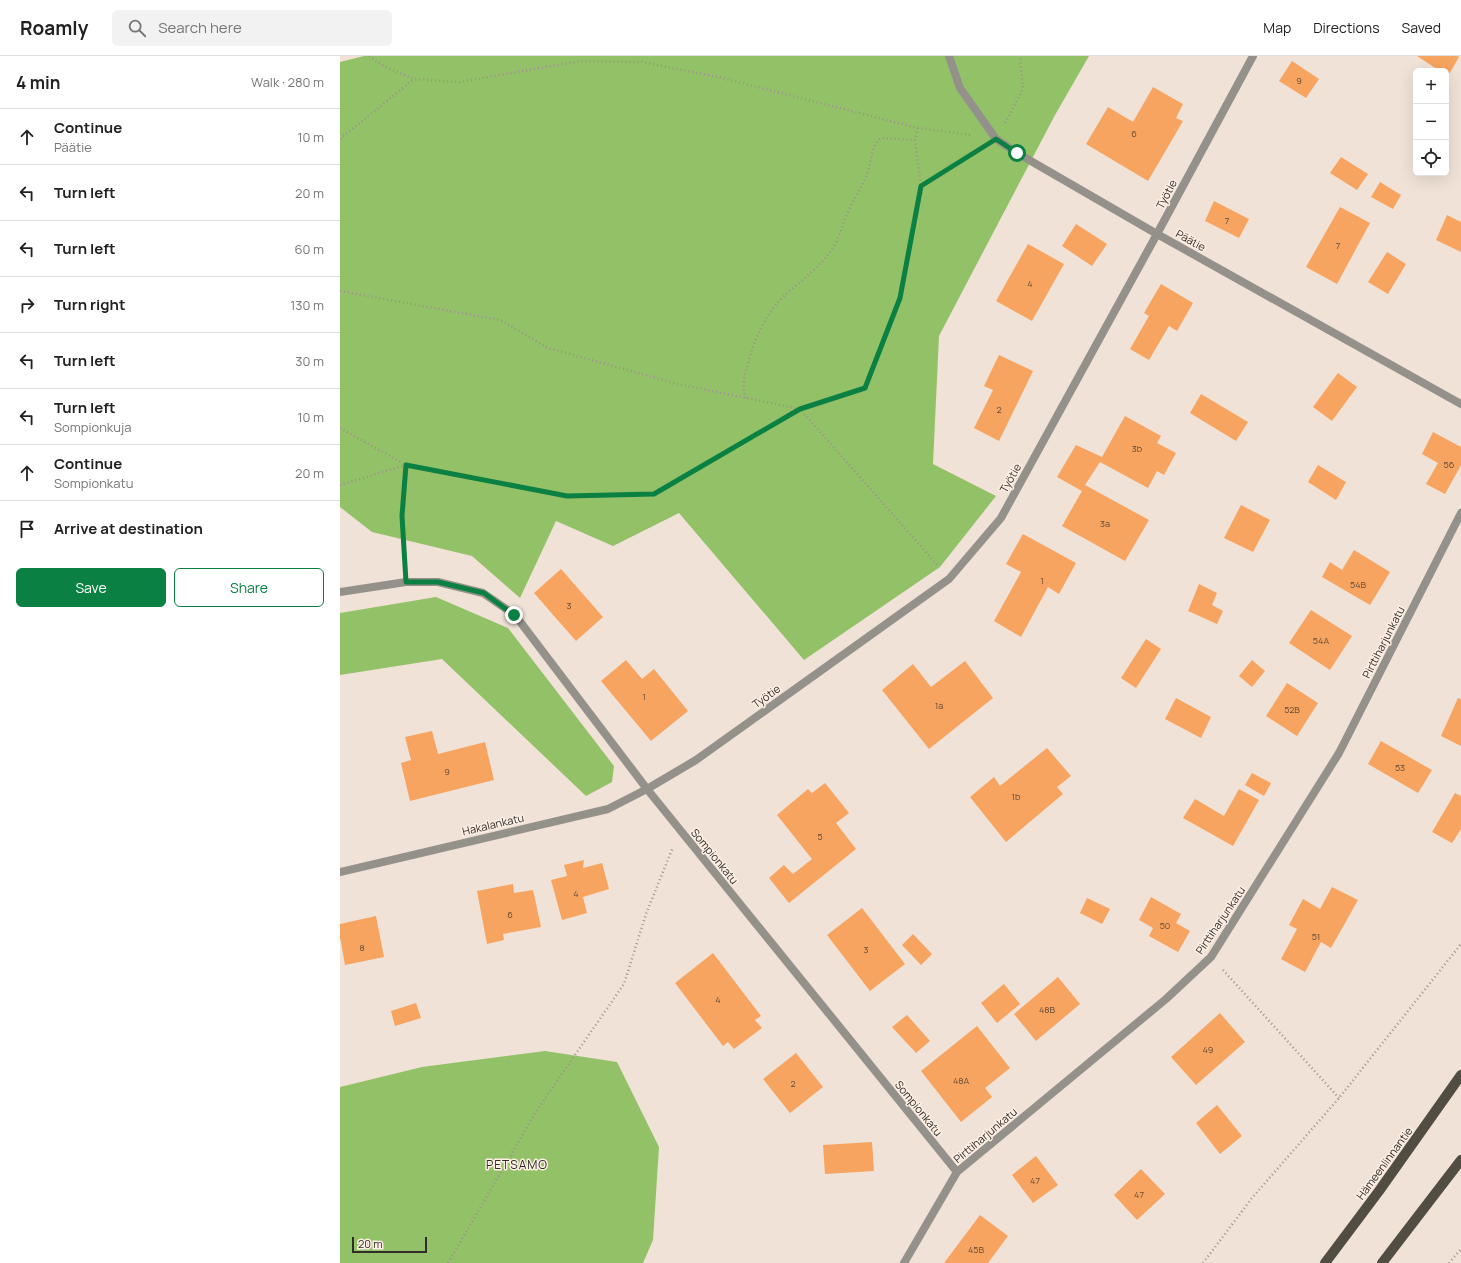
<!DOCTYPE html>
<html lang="en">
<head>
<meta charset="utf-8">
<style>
	body { margin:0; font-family:Manrope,sans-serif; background:#f2f2f2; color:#222 }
	.controls { position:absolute; right:12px; top:12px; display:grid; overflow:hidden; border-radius:6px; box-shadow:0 4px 16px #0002 }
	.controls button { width:36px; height:36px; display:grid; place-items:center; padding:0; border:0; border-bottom:1px solid #e0e0e0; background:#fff; color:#222; font:20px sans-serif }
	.scale { position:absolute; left:12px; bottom:10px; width:75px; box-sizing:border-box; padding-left:4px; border:2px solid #322d29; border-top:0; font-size:11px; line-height:14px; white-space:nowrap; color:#322d29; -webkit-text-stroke:3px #fdefe4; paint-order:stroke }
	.stop { position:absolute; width:12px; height:12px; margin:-9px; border:3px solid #0b8043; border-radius:50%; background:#fff }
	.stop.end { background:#0b8043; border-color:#fff; box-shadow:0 1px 4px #0008 }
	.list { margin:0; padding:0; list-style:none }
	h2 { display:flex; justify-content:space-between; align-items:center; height:52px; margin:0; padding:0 16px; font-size:17px }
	h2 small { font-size:13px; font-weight:400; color:#767676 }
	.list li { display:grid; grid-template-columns:26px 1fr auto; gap:12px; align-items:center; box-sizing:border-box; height:56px; padding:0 16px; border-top:1px solid #e0e0e0 }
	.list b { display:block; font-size:15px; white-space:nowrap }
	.list p { margin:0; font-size:13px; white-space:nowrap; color:#767676 }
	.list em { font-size:13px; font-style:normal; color:#767676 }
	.actions { display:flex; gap:8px; padding:12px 16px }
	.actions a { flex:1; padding:9px 0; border:1px solid #0b8043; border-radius:6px; text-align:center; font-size:14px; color:#0b8043 }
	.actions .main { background:#0b8043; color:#fff }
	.icon { flex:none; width:22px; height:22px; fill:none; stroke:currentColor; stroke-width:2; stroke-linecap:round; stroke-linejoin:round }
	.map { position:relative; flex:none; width:1121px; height:1207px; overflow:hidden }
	header { display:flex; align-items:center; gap:24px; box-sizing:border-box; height:56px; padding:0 20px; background:#fff; border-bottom:1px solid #e0e0e0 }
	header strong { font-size:19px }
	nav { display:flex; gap:22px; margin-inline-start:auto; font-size:14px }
	.search { width:280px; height:36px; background:#f2f2f2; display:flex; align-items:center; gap:10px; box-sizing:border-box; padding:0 14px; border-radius:6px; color:#767676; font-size:15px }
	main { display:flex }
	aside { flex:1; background:#fff }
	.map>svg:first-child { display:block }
	.forest { fill:#93c167 }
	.building { fill:#f7a460 }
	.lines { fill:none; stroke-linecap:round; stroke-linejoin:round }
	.path { stroke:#9c928a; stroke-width:2.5; stroke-dasharray:1 3; stroke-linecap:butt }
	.minor { stroke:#94918b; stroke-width:8 }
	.primary { stroke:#524d43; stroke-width:10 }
	.route { stroke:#0b8043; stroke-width:5 }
	.labels { text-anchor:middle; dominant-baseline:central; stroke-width:3; stroke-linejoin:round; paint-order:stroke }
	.number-label { font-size:9px; fill:#634b37 }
	.street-label { font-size:11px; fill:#322d29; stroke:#fdefe4 }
	.neighbourhood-label { font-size:12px; letter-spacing:1px; fill:#322d29; stroke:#fdefe4 }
</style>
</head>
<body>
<header>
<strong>Roamly</strong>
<div class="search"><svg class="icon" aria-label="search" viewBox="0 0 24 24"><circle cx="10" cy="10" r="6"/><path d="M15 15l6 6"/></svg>Search here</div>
<nav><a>Map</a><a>Directions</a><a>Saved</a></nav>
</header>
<main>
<aside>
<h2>4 min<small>Walk · 280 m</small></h2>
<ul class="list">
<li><svg class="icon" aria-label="ahead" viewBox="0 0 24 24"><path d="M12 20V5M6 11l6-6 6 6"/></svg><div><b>Continue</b><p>Päätie</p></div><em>10 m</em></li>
<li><svg class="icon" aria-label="left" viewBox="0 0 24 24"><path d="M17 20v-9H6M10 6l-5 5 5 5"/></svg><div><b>Turn left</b></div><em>20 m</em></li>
<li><svg class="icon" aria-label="left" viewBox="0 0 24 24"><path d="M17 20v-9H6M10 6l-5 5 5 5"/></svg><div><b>Turn left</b></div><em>60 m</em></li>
<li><svg class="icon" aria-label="right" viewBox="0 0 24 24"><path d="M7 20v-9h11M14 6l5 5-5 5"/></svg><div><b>Turn right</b></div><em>130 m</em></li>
<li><svg class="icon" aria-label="left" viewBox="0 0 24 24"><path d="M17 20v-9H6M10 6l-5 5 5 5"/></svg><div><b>Turn left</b></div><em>30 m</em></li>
<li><svg class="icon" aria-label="left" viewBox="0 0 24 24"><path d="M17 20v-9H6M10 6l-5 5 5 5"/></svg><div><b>Turn left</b><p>Sompionkuja</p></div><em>10 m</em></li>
<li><svg class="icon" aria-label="ahead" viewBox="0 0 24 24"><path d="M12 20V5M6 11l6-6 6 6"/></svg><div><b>Continue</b><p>Sompionkatu</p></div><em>20 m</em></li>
<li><svg class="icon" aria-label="arrive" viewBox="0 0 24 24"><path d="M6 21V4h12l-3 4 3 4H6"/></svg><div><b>Arrive at destination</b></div></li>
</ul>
<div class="actions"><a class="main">Save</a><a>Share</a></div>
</aside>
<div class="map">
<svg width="1121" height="1207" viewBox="0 0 1121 1207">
	<rect width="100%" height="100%" fill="#f0e2d7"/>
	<!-- forest -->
	<path class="forest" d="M24,0h725l-34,59 -116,221 -6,128 63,32 -56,71 -136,93 -125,-147 -66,33 -57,-25 -36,77 -48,-42 -100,-24 -32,-25v-445z
		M96,541l72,31 106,138 -2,16 -26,14 -144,-137 -102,16v-62z
		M205,995l72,11 42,85 -6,93 -10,23h-303v-176l82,-20z"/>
	<!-- building -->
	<path class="building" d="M1077,0h40l2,1 -11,19 -2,-1v-4h-6z
		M952,5l27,18 -13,19 -27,-17z
		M813,31l30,17 -7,14 7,3 -35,60 -62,-37 22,-37 25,15z
		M1001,101l27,17 -11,16 -27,-17z
		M1040,126l21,13 -8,14 -22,-12z
		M874,145l35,18 -10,19 -34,-17z
		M1000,151l30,16 -33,61 -31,-17z
		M1107,159l14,7v30l-25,-12z
		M736,168l31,20 -15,22 -30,-20z
		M688,188l36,20 -32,57 -36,-20z
		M1047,196l19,12 -18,30 -20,-12z
		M821,228l32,19 -16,28 -8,-5 -20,34 -19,-11 19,-33 -5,-3z
		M659,299l34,16 -34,70 -25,-13 19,-38 -9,-4z
		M998,317l19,14 -25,34 -19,-14z
		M861,338l47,28 -12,19 -46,-28z
		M785,360l36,20 -4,7 19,10 -12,22 -7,-4 -9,17 -48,-26 -15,23 64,35 -24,41 -63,-35 20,-35 -25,-14 19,-32 26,12z
		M1093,376l28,15v18l-16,29 -19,-10 12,-21 -16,-9z
		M978,409l28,17 -10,18 -28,-18z
		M901,449l29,15 -17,32 -29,-14z
		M683,478l53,29 -17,31 -11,-7 -27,50 -27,-16 27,-49 -15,-8z
		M1014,494l36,22 -20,33 -48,-28 8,-15 12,8z
		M221,513l42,48 -27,24 -42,-48z
		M859,528l18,9 -5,12 11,6 -6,13 -29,-13z
		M971,554l41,26 -22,34 -41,-27z
		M806,583l15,10 -25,39 -15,-10z
		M286,604l16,19 12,-10 34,42 -37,30 -50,-60z
		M912,604l13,11 -13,16 -13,-11z
		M625,605l28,37 -64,51 -47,-59 31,-26 18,23z
		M947,627l31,20 -21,33 -31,-20z
		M836,642l35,19 -10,21 -36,-19z
		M1118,642l3,1v47l-20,-10z
		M92,675l6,23 47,-12 9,38 -84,21 -9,-38 10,-3 -6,-23z
		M1041,685l51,29 -14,23 -50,-29z
		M707,692l24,28 -14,11 6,7 -57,48 -36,-45 24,-20 6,9z
		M912,717l19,10 -7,13 -19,-11z
		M485,727l24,30 -13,10 20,26 -67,54 -20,-25 15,-13 9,9 19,-15 -35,-44 31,-26 4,4z
		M899,733l20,11 -26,46 -50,-28 12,-19 29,17z
		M1115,737l6,3v33l-9,14 -20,-11z
		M244,804l-1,8 19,-5 7,26 -26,8 4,16 -25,7 -11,-40 16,-4 -3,-11z
		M173,828l1,9 19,-3 8,37 -38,7 1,6 -17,4 -10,-53z
		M992,831l26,13 -27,48 -10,-6 -16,30 -24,-13 16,-30 -8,-4 14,-26 17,10z
		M811,841l30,17 -5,9 14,8 -12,21 -29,-16 4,-8 -14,-8z
		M747,842l23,11 -8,15 -22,-11z
		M522,852l43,56 -35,27 -43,-56z
		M36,860l8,41 -39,8 -5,-28v-13z
		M573,878l19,20 -11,11 -19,-20z
		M373,897l48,63 -6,4 7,8 -28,21 -6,-7 -5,4 -48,-63z
		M718,921l22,27 -44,37 -22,-27z
		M664,928l16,20 -23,19 -16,-20z
		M76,947l5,15 -26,8 -4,-15z
		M880,957l25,29 -49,43 -25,-28z
		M567,959l23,26 -14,12 -24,-26z
		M637,970l33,42 -25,20 7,9 -31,25 -40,-51z
		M456,997l27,34 -33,26 -27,-34z
		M877,1049l25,31 -22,18 -24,-31z
		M532,1086l2,29 -49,3 -2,-29z
		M696,1100l22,29 -25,18 -21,-28z
		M801,1113l24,25 -28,26 -23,-25z
		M640,1159l28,21 -20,27h-44z"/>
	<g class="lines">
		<!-- path -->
		<path class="path" d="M29,0l16,11 29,12 46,3 120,-21 62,1 76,15 200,51 53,7
			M665,67l18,-34 -3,-33
			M578,72l-3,12 6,46 61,-38
			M0,83l74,-60
			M0,235l160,29 48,28 130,36 122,25 139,158
			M406,342c-5,-15 -1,-24 3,-38 6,-22 17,-46 33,-62 18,-17 47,-37 56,-60 4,-9 6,-19 11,-28 5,-12 12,-22 17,-33 6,-12 3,-29 15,-39l34,2
			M0,372l66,37 161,31 87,-2 146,-85 65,-22 35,-89 21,-112
			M0,429l66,-20 -4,51 3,50
			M883,914l116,128
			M108,1207l89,-153 87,-126 22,-70 27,-67
			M863,1207l49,-65 87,-100 122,-154
			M1109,1207l12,-14"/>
		<!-- minor -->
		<path class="minor" d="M609,0l11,32 36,51 21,14 140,81 304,170
			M0,536l66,-10h32l45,11 32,22 132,174 310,383
			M0,816l268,-63 39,-20 49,-29 253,-181 52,-61 156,-284 96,-178
			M564,1207l53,-91 209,-173 45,-42 128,-204 122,-240"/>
		<!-- primary -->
		<path class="primary" d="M985,1207l54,-72 82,-116
			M1042,1207l79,-103"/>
	</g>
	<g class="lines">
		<!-- route -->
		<path class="route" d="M174,559l-30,-22 -46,-11h-32l-4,-66 4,-51 161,31 87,-2 146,-85 65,-21 35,-90 21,-112 75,-47 21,14"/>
	</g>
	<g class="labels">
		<!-- number labels -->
		<g class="number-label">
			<text x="959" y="24">9</text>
			<text x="794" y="77">6</text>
			<text x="887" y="164">7</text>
			<text x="998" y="189">7</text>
			<text x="690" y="227">4</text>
			<text x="659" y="353">2</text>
			<text x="797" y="392">3b</text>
			<text x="1109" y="408">56</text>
			<text x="765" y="467">3a</text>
			<text x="702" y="524">1</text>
			<text x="1018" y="528">54B</text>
			<text x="229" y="549">3</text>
			<text x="981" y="584">54A</text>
			<text x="304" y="640">1</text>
			<text x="599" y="649">1a</text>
			<text x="952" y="653">52B</text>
			<text x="1060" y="711">53</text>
			<text x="107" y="715">9</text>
			<text x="676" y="740">1b</text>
			<text x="480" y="780">5</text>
			<text x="236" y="837">4</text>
			<text x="170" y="858">6</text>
			<text x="825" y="869">50</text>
			<text x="976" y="880">51</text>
			<text x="22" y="891">8</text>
			<text x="526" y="893">3</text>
			<text x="378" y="943">4</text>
			<text x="707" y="953">48B</text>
			<text x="868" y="993">49</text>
			<text x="621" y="1024">48A</text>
			<text x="453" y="1027">2</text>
			<text x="695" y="1124">47</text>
			<text x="799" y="1138">47</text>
			<text x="636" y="1193">45B</text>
		</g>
		<!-- street labels -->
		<g class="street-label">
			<text transform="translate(826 138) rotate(-62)">Työtie</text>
			<text transform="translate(851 184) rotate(29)">Päätie</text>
			<text transform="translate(670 422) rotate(-61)">Työtie</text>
			<text transform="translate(1043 586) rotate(-63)">Pirttiharjunkatu</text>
			<text transform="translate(426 640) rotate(-36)">Työtie</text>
			<text transform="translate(153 768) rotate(-13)">Hakalankatu</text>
			<text transform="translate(375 800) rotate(51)">Sompionkatu</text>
			<text transform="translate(880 864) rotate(-56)">Pirttiharjunkatu</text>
			<text transform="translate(579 1052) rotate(51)">Sompionkatu</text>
			<text transform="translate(645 1079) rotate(-40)">Pirttiharjunkatu</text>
			<text transform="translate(1044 1107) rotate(-54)">Hämeenlinnantie</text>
		</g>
		<!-- neighbourhood labels -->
		<g class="neighbourhood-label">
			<text x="177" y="1108">PETSAMO</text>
		</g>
	</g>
</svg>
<div class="controls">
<button>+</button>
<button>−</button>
<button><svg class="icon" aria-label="locate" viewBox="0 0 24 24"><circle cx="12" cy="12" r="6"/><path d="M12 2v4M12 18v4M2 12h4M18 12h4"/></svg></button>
</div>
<div class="scale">20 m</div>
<div class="stop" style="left:677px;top:97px"></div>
<div class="stop end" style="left:174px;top:559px"></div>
</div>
</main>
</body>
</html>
